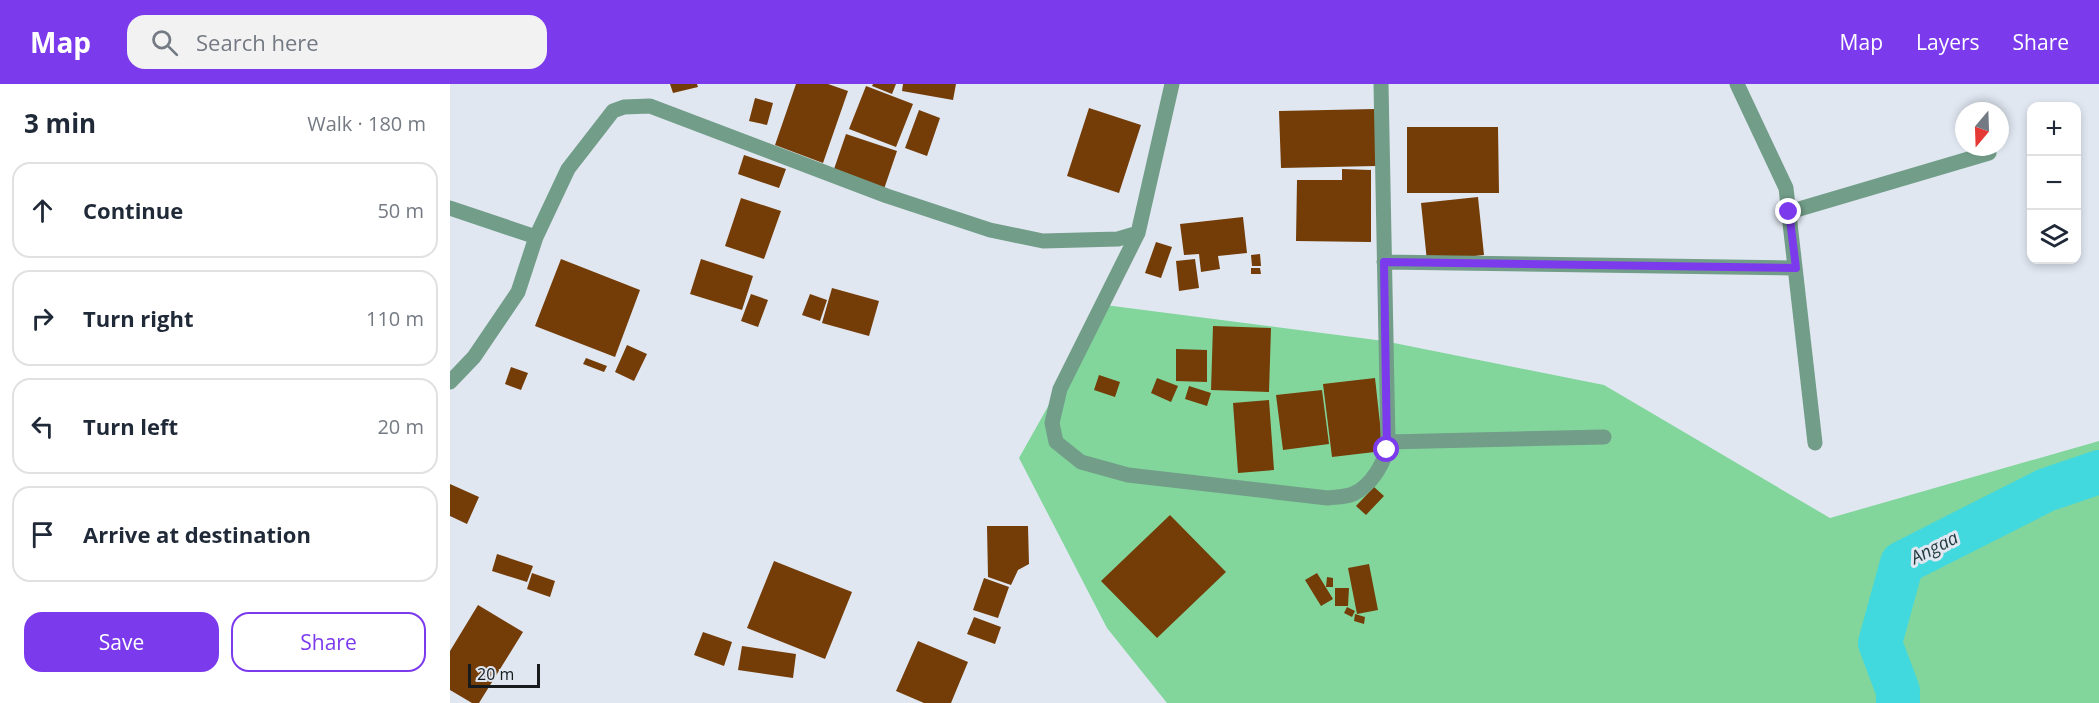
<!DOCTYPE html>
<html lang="en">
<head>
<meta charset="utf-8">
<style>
	body { margin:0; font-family:"Open Sans",sans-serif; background:#f2f2f3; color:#1f2937 }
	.controls { position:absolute; right:18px; top:18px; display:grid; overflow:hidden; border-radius:12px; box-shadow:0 3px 9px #0003 }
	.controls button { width:54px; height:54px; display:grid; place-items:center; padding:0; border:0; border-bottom:2px solid #e0e1e3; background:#fff; color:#1f2937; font:30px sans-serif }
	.compass { position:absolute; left:1505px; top:18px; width:54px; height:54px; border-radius:50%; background:#fff; box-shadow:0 3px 9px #0003; rotate:199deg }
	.scale { position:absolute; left:18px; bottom:15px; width:72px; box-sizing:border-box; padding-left:6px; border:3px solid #181b1e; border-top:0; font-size:16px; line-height:21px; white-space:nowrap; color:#181b1e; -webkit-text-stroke:4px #e0e7f1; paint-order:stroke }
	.stop { position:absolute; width:18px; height:18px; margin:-14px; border:4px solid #7c3aed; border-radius:50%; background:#fff }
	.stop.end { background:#7c3aed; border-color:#fff; box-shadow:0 2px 6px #0008 }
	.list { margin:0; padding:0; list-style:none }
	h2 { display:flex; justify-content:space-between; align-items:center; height:78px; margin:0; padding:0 24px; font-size:26px }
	h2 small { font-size:20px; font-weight:400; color:#747a83 }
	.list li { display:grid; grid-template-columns:39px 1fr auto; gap:18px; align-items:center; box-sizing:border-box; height:96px; margin:0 12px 12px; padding:0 12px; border:2px solid #e0e1e3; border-radius:18px }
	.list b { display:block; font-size:22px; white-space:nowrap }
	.list em { font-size:20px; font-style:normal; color:#747a83 }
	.actions { display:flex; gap:12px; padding:18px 24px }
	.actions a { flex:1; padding:14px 0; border:2px solid #7c3aed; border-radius:18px; text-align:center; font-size:21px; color:#7c3aed }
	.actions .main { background:#7c3aed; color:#fff }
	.icon { flex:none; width:33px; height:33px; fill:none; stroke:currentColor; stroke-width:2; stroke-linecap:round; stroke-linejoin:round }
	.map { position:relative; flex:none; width:1649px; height:619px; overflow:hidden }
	header { display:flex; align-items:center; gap:36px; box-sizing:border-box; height:84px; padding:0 30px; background:#7c3aed; color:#fff }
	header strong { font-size:28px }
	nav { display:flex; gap:33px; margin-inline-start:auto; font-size:21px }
	.search { width:420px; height:54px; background:#f2f2f3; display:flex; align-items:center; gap:15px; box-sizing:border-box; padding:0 21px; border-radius:18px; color:#747a83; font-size:22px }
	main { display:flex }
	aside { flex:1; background:#fff }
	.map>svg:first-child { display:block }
	.green { fill:#82d69c }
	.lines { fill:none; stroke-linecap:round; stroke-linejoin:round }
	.river { stroke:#42d9de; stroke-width:44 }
	.building { fill:#743c06 }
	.minor { stroke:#729d88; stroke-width:15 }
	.route { stroke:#7c3aed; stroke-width:8 }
	.labels { text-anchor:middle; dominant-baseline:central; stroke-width:6; stroke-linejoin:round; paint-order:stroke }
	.water-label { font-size:18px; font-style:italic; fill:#243d3e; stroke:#e0e7f1 }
</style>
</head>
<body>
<header>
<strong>Map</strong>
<div class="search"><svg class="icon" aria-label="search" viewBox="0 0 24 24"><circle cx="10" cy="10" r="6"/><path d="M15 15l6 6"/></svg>Search here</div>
<nav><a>Map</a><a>Layers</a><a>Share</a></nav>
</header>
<main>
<aside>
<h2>3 min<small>Walk · 180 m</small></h2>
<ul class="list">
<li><svg class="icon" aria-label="ahead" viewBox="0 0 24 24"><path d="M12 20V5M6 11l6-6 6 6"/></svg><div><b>Continue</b></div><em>50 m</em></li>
<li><svg class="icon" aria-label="right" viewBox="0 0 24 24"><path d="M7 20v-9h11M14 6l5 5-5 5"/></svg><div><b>Turn right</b></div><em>110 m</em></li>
<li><svg class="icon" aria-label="left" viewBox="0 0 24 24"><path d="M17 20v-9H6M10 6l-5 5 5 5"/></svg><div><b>Turn left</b></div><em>20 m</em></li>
<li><svg class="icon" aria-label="arrive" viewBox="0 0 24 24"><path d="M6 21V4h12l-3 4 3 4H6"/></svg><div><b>Arrive at destination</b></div></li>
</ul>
<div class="actions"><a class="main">Save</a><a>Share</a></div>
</aside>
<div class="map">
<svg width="1649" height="619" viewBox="0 0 1649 619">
	<rect width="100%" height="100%" fill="#e0e7f1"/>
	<!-- green -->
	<path class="green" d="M655,221l279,36 220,44 226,133 269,-77v262h-932l-60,-75 -88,-170z"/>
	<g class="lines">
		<!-- river -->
		<path class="river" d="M1448,619v-12l-18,-48 22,-80 144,-73 53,-18"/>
	</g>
	<!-- building -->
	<path class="building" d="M220,0h27l1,3 -25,6z
		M346,0h32l20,7 -25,72 -48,-18z
		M423,0h23l-4,10 -20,-8z
		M453,0h53l-3,16 -51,-9z
		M416,2l47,18 -17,43 -47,-18z
		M305,14l18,5 -6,22 -18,-4z
		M639,24l52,17 -22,68 -52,-17z
		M925,25l1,57 -95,2 -2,-57z
		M469,26l21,8 -13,38 -22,-8z
		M957,43h91l1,66h-92z
		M396,50l51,17 -13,38 -51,-17z
		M294,71l42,14 -7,19 -41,-14z
		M892,85l29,1v72l-75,-1 1,-61h45z
		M1028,113l6,58 -57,6 -6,-58z
		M291,114l40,13 -17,48 -39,-13z
		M793,133l4,36 -29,3 2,13 -19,3 -2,-18 -15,1 -4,-31z
		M706,158l16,5 -11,31 -16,-5z
		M810,170l1,12h-9l-1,-11z
		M111,175l79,31 -25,67 -80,-31z
		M251,175l52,17 -11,34 -52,-16z
		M745,175l4,29 -20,3 -3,-30z
		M801,184h9l1,6h-10z
		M382,204l47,13 -10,35 -47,-13z
		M301,210l17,6 -10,27 -17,-6z
		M360,210l17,6 -7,21 -18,-6z
		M763,242l58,2 -2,64 -58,-2z
		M177,261l20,9 -13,27 -19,-9z
		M726,265l31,1v32l-31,-1z
		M136,274l21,8 -3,6 -21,-8z
		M61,283l17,6 -7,17 -16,-6z
		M649,291l21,7 -5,15 -21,-7z
		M707,294l21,8 -7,16 -20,-9z
		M925,294l8,73 -51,6 -9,-73z
		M739,302l22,7 -4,13 -22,-7z
		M872,306l7,54 -46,6 -7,-55z
		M819,316l5,70 -36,3 -5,-70z
		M0,400l29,13 -12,27 -17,-8z
		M924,403l10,9 -18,19 -10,-9z
		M720,431l56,57 -69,66 -56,-57z
		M537,442h41l1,38 -11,6 -7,15 -23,-8z
		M47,470l36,12 -6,16 -35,-11z
		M324,477l78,31 -27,67 -78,-31z
		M919,480l9,46 -21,4 -9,-46z
		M82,489l23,8 -5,16 -23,-8z
		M867,489l16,26 -12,7 -16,-26z
		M877,493l6,1v9h-7z
		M534,494l25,9 -11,31 -25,-8z
		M885,504h14l-1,18h-13z
		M28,521l45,27 -44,71h-7l-22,-13v-39z
		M897,523l8,4 -3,6 -8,-4z
		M905,530l10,3 -1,7 -10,-3z
		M524,533l27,10 -6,17 -28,-10z
		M253,548l29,10 -8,24 -30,-11z
		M468,557l50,21 -17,41h-27l-28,-12z
		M292,562l54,8 -3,24 -55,-8z"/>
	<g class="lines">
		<!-- minor -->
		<path class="minor" d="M1287,0l49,104 29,255
			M0,124l86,29
			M1339,128l200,-59
			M688,149l-78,156 -8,34 4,19 25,20 47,13 200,23c8,-1 18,-1 25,-4 18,-8 33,-32 35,-52l-7,-358
			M934,178l411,6
			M0,298l24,-25 44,-65 18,-55 32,-68 45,-58 11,-4 26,-1 237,90 103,34 53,11 75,-2 20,-6 34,-149
			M938,358l216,-5"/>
	</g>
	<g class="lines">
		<!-- route -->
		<path class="route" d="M937,366l-3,-188 412,6 -7,-56"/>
	</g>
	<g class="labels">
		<!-- water labels -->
		<g class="water-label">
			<text transform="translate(1484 463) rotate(-27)">Angaa</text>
		</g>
	</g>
</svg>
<div class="controls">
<button>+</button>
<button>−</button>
<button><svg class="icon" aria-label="layers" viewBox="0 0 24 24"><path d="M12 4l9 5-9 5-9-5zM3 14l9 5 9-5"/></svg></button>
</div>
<svg class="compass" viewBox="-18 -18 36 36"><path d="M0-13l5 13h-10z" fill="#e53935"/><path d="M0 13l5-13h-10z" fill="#747a83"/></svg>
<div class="scale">20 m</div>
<div class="stop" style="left:937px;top:366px"></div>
<div class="stop end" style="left:1339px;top:128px"></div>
</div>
</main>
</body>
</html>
